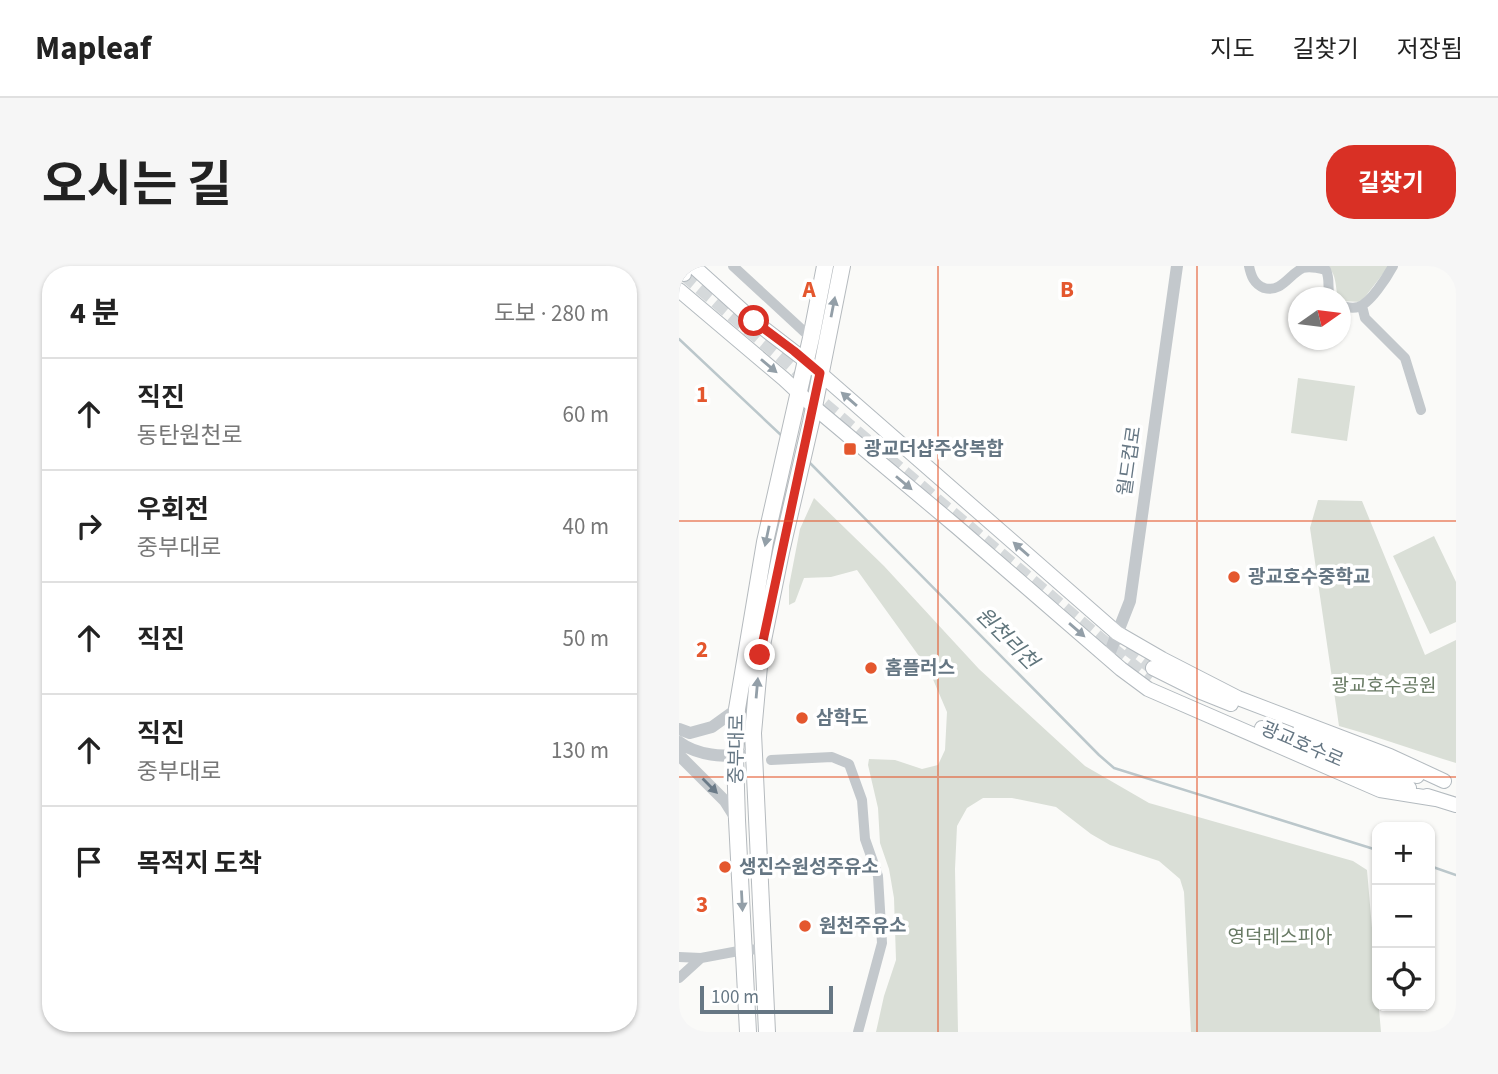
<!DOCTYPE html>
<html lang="ko">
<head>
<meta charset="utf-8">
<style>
	body { margin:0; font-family:"Source Sans 3","Noto Sans KR",sans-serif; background:#f6f6f6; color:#222 }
	.controls { position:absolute; right:21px; bottom:21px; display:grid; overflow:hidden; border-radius:14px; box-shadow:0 2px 5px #0004 }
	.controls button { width:63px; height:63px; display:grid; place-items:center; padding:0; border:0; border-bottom:2px solid #e0e0e0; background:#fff; color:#222; font:35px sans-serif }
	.compass { position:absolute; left:609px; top:21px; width:63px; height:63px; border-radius:50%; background:#fff; box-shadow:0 2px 5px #0004; rotate:76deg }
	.scale { position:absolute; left:21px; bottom:18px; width:133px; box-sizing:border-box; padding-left:7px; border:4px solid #657683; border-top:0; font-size:19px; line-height:24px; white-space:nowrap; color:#657683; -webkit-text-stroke:5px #fff; paint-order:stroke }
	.stop { position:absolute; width:21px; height:21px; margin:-16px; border:5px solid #d93025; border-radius:50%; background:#fff }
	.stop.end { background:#d93025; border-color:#fff; box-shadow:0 2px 7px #0008 }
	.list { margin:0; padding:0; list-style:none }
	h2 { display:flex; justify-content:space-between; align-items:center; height:91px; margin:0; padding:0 28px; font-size:30px }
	h2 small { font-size:23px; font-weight:400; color:#767676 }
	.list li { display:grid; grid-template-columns:46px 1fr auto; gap:21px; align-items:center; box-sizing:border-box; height:112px; padding:0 28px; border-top:2px solid #e0e0e0 }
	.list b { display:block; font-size:26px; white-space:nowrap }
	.list p { margin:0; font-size:23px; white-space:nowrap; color:#767676 }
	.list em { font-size:23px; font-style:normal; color:#767676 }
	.icon { flex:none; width:38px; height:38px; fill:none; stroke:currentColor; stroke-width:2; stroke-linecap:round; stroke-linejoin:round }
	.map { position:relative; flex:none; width:777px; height:766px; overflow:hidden; border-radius:28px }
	header { display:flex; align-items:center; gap:42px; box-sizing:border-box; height:98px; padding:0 35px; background:#fff; border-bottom:2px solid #e0e0e0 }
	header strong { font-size:33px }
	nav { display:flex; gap:38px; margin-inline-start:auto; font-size:24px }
	.intro { display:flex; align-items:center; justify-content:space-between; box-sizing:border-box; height:168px; padding:0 42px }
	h1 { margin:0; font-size:49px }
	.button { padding:18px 32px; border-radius:28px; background:#d93025; color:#fff; font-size:24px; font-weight:700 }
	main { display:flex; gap:42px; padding:0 42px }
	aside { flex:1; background:#fff; border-radius:28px; box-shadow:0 2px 5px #0004 }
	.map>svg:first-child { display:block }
	.green { fill:#dadfd7 }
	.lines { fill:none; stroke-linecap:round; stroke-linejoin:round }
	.stream { stroke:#bbc7cb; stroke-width:2.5 }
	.secondary-tunnel { stroke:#d5d9db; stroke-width:14; stroke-dasharray:14 7; stroke-linecap:butt }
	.secondary-casing { stroke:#b3babf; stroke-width:16 }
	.primary-casing { stroke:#b5babe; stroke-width:18 }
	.minor { stroke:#c3c8cc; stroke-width:10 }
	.tertiary { stroke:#c3c8cc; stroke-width:12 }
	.secondary { stroke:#fff; stroke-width:14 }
	.primary { stroke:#fff; stroke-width:16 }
	.oneway { fill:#939fa8 }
	.oneway2 { fill:#6a7a87 }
	.route { stroke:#d93025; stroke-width:9 }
	.grid { fill:none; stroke:#e4572e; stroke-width:2; stroke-opacity:0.55 }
	.poi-dot { fill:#e4572e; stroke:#fff; stroke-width:2.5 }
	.labels { text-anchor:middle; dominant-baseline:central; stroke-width:7; stroke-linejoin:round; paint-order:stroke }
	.poi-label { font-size:19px; font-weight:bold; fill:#657683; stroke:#fff; text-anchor:start }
	.street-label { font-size:19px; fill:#657683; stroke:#fff }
	.park-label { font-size:19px; fill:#687a64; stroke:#fff }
	.water-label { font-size:21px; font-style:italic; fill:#60757c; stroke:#fff }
	.grid-label { font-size:23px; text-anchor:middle; font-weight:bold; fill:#e4572e; stroke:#fff; stroke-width:7; stroke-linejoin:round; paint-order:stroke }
</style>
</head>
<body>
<header>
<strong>Mapleaf</strong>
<nav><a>지도</a><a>길찾기</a><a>저장됨</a></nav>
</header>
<div class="intro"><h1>오시는 길</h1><a class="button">길찾기</a></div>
<main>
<aside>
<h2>4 분<small>도보 · 280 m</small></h2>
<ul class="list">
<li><svg class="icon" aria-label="ahead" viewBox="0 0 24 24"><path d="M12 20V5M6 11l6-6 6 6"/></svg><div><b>직진</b><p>동탄원천로</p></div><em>60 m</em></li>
<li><svg class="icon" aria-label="right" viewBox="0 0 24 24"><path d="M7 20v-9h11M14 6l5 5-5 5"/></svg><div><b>우회전</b><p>중부대로</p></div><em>40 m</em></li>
<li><svg class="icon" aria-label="ahead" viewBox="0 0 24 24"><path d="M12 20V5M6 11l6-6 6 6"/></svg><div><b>직진</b></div><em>50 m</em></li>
<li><svg class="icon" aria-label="ahead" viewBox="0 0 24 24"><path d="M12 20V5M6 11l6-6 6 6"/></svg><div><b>직진</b><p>중부대로</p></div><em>130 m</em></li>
<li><svg class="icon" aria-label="arrive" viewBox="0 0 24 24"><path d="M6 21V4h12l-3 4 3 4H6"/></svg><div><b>목적지 도착</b></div></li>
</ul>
</aside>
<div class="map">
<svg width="777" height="766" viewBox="0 0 777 766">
	<rect width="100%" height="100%" fill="#fafaf8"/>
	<!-- green -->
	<path class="green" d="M648,0h62l-28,36 -20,-1v-3l-3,-1c-3,-11 -1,-23 -11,-31z
		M619,112l57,8 -8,55 -56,-8z
		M135,232l70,68 95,103 106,97 64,37 204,58 14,9 14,162h-190l-7,-140 -4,-13 -21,-18 -49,-16 -19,-11 -35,-27 -44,-9h-29l-16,10 -10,18 -2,43 3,163h-82l8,-36 12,-36 -2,-62 -5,-29 -9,-26 -2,-35 -10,-43 1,-6 26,1 27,9 16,-4 7,-15 2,-38 -18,-42 -72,-100 -26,7 -27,1 -9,24 -6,3v-19l11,-57z
		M639,234l44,1 63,154 31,-15v123c-39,-12 -77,-26 -117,-37l-29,-198z
		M755,270l22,46v40l-26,12 -37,-78z"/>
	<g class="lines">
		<!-- stream -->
		<path class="stream" d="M0,73l103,97
			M128,194l292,295 15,13 263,82
			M751,600l26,9"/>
		<!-- secondary-tunnel -->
		<path class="secondary-tunnel" d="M5,8l141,120
			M129,125l292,248 50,41
			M431,369l43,33"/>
		<defs>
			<path id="secondary" d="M14,0l61,55 52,40 311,272 45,26 76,39 152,58 54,25
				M0,3l5,5
				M0,24l105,89 30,28 143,120 164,142 27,20 232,101 56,9
				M474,402l48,24 30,12
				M583,462l147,60
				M620,466l87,37 31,7
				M748,530l29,9"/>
			<path id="primary" d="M69,766l-11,-212 -2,-64 2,-47 28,-167 46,-204 14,-72
				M88,766l-14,-299 7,-78 21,-103 30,-130 31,-156"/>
		</defs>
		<!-- secondary casing -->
		<use href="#secondary" class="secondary-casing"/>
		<!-- primary casing -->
		<use href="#primary" class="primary-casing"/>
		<!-- minor -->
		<path class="minor" d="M54,0l78,72
			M570,0c2,10 5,18 15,22 18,5 25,-14 39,-20 8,-2 15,0 23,2 5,12 0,19 5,28
			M662,40c6,1 11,3 17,1 12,-3 29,-30 35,-41
			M683,40l3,12 40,40 16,52
			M92,494l61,-3 17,7 13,36 3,39 13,37 4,67 -24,89
			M0,691l22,1 43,-8 19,-1
			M0,712l22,-20"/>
		<!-- tertiary -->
		<path class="tertiary" d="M429,391l22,-56 47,-335
			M0,463l11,4 22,-6 25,-18
			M0,476c21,16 50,14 75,14
			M0,489l46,46 12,19"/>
		<!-- secondary -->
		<use href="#secondary" class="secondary"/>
		<!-- primary -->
		<use href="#primary" class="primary"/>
	</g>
	<!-- one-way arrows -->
	<defs><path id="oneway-solid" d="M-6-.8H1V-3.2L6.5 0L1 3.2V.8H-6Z" transform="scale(1.75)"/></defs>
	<g class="oneway">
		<use href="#oneway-solid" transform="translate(154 41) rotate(-79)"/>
		<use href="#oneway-solid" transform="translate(90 100) rotate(40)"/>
		<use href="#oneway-solid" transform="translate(170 133) rotate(-139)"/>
		<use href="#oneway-solid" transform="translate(225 217) rotate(40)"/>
		<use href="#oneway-solid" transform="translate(88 270) rotate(102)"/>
		<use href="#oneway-solid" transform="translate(342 283) rotate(-139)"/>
		<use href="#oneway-solid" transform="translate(398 364) rotate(41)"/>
		<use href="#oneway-solid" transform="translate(78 422) rotate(-85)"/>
		<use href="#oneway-solid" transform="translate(63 635) rotate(87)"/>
	</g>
	<use class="oneway2" href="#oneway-solid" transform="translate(31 520) rotate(45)"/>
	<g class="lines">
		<!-- route -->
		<path class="route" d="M75,55l40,30 26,22 -60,282"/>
	</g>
	<!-- grid -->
	<path class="grid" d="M259,0v766M518,0v766M0,255h777M0,511h777"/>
	<!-- markers -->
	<g class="poi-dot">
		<rect x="164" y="176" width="14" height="14" rx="3.5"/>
		<circle cx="555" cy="311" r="7"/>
		<circle cx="192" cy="402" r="7"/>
		<circle cx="123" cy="452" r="7"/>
		<circle cx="46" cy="601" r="7"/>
		<circle cx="126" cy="660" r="7"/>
	</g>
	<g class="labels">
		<!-- poi labels -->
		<g class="poi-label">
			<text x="185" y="183">광교더샵주상복합</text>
			<text x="569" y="311">광교호수중학교</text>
			<text x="206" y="402">홈플러스</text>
			<text x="137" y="452">삼학도</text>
			<text x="60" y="601">생진수원성주유소</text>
			<text x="140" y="660">원천주유소</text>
		</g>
		<!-- street labels -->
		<g class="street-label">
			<text transform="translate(451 195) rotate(-82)">월드컵로</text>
			<text transform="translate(623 479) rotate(23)">광교호수로</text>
			<text transform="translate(58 483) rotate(-89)">중부대로</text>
		</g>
		<!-- park labels -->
		<g class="park-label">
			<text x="705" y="420">광교호수공원</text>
			<text x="601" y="671">영덕레스피아</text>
		</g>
		<!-- water labels -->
		<g class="water-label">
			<text transform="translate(328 372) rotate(45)">원천리천</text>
		</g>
	</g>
	<g class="grid-label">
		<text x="130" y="31">A</text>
		<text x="388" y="31">B</text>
		<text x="23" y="136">1</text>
		<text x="23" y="391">2</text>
		<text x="23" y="646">3</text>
	</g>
</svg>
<div class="controls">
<button>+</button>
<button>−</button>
<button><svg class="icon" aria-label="locate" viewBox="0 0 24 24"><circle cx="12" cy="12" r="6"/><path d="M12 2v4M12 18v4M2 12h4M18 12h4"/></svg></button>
</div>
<svg class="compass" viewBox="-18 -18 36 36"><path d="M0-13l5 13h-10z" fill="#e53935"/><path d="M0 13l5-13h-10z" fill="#767676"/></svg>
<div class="scale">100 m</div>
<div class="stop" style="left:75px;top:55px"></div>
<div class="stop end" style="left:81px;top:389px"></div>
</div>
</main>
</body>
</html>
